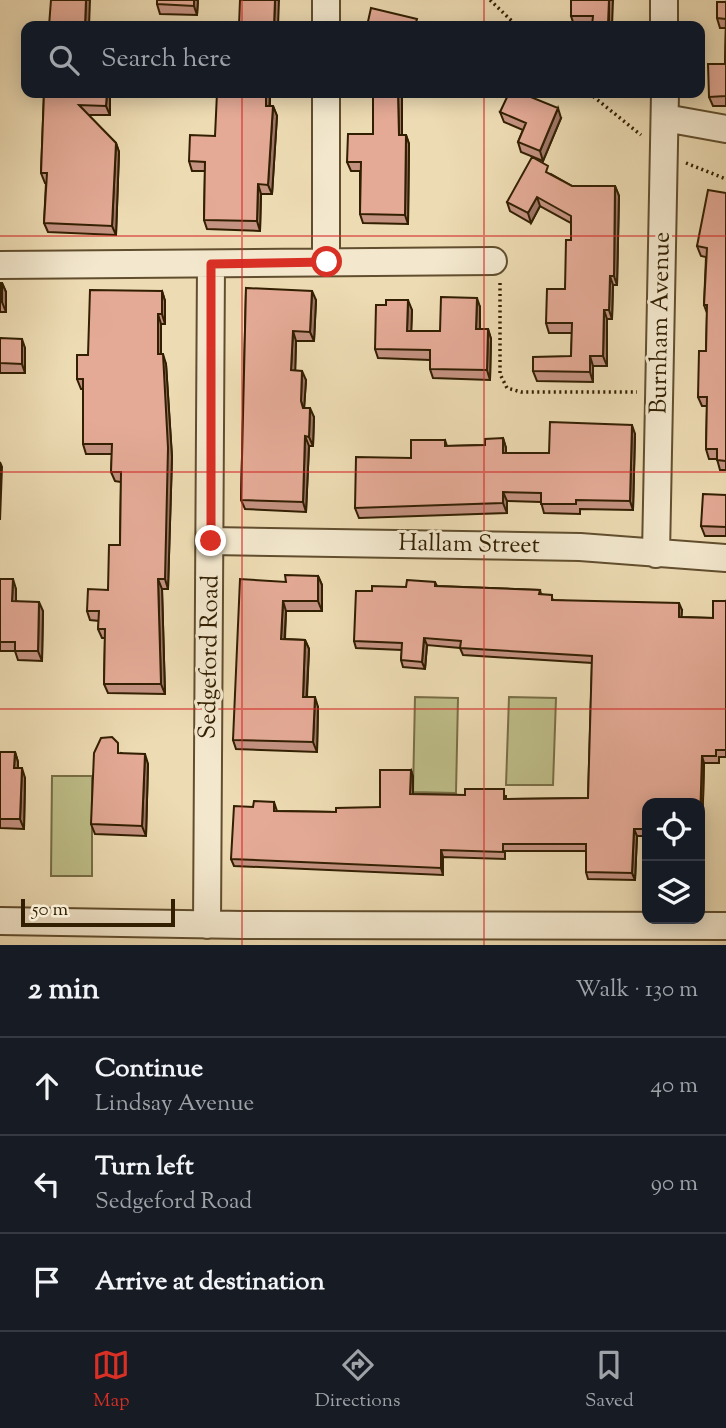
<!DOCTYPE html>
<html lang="en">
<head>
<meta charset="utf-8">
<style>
	body { margin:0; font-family:"Sorts Mill Goudy",serif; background:#242831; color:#f1f3f6 }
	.controls { position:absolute; right:21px; bottom:21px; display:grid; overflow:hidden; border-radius:14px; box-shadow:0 4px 18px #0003 }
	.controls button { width:63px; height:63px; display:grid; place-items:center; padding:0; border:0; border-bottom:2px solid #363941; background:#171b24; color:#f1f3f6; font:35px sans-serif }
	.scale { position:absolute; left:21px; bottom:18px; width:154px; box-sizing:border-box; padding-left:7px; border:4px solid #321f02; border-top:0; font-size:19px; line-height:24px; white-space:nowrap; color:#321f02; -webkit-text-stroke:5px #f3e8ce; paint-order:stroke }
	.stop { position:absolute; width:21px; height:21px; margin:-16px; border:5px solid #d93025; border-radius:50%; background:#fff }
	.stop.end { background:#d93025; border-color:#fff; box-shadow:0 2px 7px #0008 }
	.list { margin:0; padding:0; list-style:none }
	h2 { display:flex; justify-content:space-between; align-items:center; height:91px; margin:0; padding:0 28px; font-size:30px }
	h2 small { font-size:23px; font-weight:400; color:#9ea1a6 }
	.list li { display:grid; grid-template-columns:46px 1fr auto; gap:21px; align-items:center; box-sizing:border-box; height:98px; padding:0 28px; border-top:2px solid #363941 }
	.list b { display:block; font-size:26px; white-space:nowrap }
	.list p { margin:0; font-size:23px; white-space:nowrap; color:#9ea1a6 }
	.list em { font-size:23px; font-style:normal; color:#9ea1a6 }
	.icon { flex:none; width:38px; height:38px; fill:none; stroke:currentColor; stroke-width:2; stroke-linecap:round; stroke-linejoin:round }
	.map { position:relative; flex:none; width:726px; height:945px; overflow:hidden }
	.search { position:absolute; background:#171b24; box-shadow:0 4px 18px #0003; left:21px; right:21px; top:21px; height:77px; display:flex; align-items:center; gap:18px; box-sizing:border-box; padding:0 24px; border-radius:14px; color:#9ea1a6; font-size:26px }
	.sheet { height:385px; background:#171b24 }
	nav { display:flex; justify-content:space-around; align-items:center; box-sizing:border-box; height:98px; border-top:2px solid #363941; background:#171b24; font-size:19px; color:#9ea1a6 }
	nav a { display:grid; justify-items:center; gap:4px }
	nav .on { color:#d93025 }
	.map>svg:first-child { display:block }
	.green { fill:#bebe89; stroke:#786e46; stroke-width:2 }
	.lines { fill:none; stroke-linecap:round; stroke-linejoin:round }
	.minor-casing { stroke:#614e2e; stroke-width:30 }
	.path { stroke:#321f02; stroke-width:3.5; stroke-dasharray:2 3.5; stroke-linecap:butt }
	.minor { stroke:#f3e8ce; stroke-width:26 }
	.wall { fill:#c49281; stroke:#321f02; stroke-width:2 }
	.shaded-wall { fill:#a07769; stroke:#321f02; stroke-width:2 }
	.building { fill:#e4aa96; stroke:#321f02; stroke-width:2 }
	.route { stroke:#d93025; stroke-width:9 }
	.grid { fill:none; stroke:#d62828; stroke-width:2; stroke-opacity:0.55 }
	.labels { text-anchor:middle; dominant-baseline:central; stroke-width:6; stroke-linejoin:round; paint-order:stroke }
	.street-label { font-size:24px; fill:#321f02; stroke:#f3e8ce }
</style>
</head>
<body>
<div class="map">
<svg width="726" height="945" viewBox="0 0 726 945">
	<rect width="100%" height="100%" fill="#eddbb3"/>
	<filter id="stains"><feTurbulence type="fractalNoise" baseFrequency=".00286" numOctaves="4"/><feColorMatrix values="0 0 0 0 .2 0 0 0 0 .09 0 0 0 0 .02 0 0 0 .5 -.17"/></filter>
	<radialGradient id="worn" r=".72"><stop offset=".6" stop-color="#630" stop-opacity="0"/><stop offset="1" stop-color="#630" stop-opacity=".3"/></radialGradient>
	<!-- green -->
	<path class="green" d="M415,697l43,1 -2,95 -43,-1z
		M509,697l47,1 -3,87h-47z
		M52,776h40v100h-41z"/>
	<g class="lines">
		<defs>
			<path id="minor" d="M326,0v26
				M664,0v26
				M326,93v169
				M665,118l61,11
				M0,265l493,-4
				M211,541l369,6 146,11
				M656,554l9,-461
				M0,921l243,4 483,1
				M207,925l4,-661"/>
		</defs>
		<!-- minor casing -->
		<use href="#minor" class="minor-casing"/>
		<!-- path -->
		<path class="path" d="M490,0l27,26
			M589,93l52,42
			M686,163l40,16
			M500,283v91l7,14 14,4h116"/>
		<!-- minor -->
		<use href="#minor" class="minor"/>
	</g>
	<!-- wall -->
	<path class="wall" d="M157,0h41l-1,15 -37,-1 -3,-10z
		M613,0l-21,26 -18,-1 -3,-9z
		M726,2v104h-13l-4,-9 16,-33 1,-36h-6l-3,-10z
		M44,93h66v22h-22l28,28 3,9 -3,83 -68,-3 -4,-9 2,-40h-1l-4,-10z
		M270,93v13h3l4,10 -5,78h-11l-1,37 -53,-2 -3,-9 1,-49h-13l-3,-10 26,-25z
		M365,93h44v4h-7v38h4l3,9 -1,80 -45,-1 -3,-9v-43h-9l-4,-9 26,-28v-37h-6z
		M500,112l61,6 -18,43 -22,-9 -3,-10 5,-12 -19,-8z
		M551,174l21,12h43l4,10 -2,89h-4l-1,34h-5v47h-14v16l-56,-1 -4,-10 38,-15 1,-23h-23l-3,-10 19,-34 6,-49v-17l-31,-17 -9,17 -21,-12 -3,-9z
		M726,193v277h-6l-3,-11h-8l-3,-10 1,-43h-5l-4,-9 8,-46 1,-38 -3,-8 2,-48 -5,-1 -4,-10z
		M0,283h2l4,9v20h-6z
		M246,288l70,12 -2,41h-18l-1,30 11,9 -2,28 10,9 -1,29h-4l-3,66 -61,-3 -4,-9z
		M162,291l3,10v23h-4v30l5,10 6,93 -4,132h-6l3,105 -57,-1 -4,-9 1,-46h-3l-4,-9 1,-8 -9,-1 -3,-9 21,-21 12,-45 1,-63 -6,-1 -4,-9 1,-18h-26l-3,-10v-55h-2l-4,-10 11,-24z
		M386,305l26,5 -1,21h29l40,-24v22h8l3,10 -1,41 -57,-2 -3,-9v-9l-52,-2 -3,-9z
		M0,338l25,10v25h-25z
		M635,434l-2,76 -53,-1v5l-36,-1 -3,-11 -34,-1v12l-148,5 -4,-10 56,-50 34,-18 2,6 38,-1 18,-7 3,10v5h43z
		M726,495v41h-21l-4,-10z
		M318,576l4,9v26h-36l-1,28 20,1 4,9 -2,48 11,10 -1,45 -81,-3 -3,-9 53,-158z
		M0,579l16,10v12l27,10 -1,50 -24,-1 -3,-9h-15z
		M435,582l2,4 103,4 1,4 13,6 128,10 -1,7 32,1 13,-17v156h-7v6h-15l-2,75h-2v-35h-53v33h-10l-2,44 -47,-1 -2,-7v-21h-81v8l-62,-2v18l-209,-9 -3,-7 22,-52 21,-5 3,9 59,1 44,-5 31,-37 2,7v17l93,2v3l82,-1 4,-135 -129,-8 -3,-7 -33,-3 -2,24 -22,-2 -2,-7 1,-10 -46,-2 -2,-7 18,-50 34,-4z
		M0,752h15l3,10v6l7,10 -1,51 -24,-1z
		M121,753l27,11 -2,72 -51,-2 -4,-10z"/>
	<!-- shaded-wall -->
	<path class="shaded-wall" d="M86,0h4l-1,26h-4z
		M194,0h4l-1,15 -3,-9z
		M275,0h4l-1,26h-4z
		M609,0h4l-1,26h-3z
		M107,93h3v22l-4,-9z
		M266,93h4l-1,22 -3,-9z
		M398,93h2l2,4v47l-3,-9z
		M273,106l4,10 -5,78 -4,-9z
		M558,108l3,10 -18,43 -3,-10z
		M406,135l3,9 -1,80 -3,-9z
		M116,143l3,9 -3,83 -4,-9z
		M258,184l3,10 -1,37 -3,-10z
		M615,186l4,10 -2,89 -3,-9z
		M537,197l3,9 -9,17 -3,-10z
		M610,276l3,9 -1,34 -3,-9z
		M2,283l4,9v20l-4,-10z
		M162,291l3,10v23l-3,-10z
		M312,291l4,9 -2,41 -4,-9z
		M477,298l3,9v32l-4,-10z
		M408,300l4,10 -1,31 -4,-10z
		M604,310l3,9v47l-4,-10z
		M158,314l3,10v40l-3,-10z
		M488,329l3,10 -1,41 -3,-10z
		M293,331l3,10 -1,39 -4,-10z
		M22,339l3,9v25l-3,-9z
		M163,354l3,10 6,93 -4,132 -3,-10z
		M590,356l3,10v16l-3,-10z
		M302,371l4,9 -2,30 2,7 -5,-16z
		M310,408l4,9 -1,29 -4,-9z
		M632,425l3,9 -2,76 -3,-9z
		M305,436l4,10 -3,66 -3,-10z
		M503,438l3,10v15l-3,-10z
		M0,462l2,5 -2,53z
		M503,492l4,9v12l-4,-10z
		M318,576l4,9v26l-4,-10z
		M13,579l3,10v22l-4,-10z
		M158,579l4,10 3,105 -4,-10z
		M283,601l3,10 -2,37 -3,-9z
		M39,602l4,9 -1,50 -4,-10z
		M679,603l3,7 -1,14 -2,-7z
		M424,638l3,7 -2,24 -3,-7z
		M305,640l4,9 -3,57 -3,-9z
		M315,697l3,10 -1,45 -4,-10z
		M15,752l3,10v16l-4,-10z
		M145,754l3,10 -2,72 -4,-10z
		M702,756l2,7 -2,75 -2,-6z
		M22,768l3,10 -1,51 -4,-10z
		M411,770l2,7v23l-3,-6z
		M634,829l3,7 -2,44 -3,-7z
		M441,850l2,7v18l-2,-7z"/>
	<!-- building -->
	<path class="building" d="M51,0h35l-1,26h-36z
		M157,0h37v6l-37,-2z
		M240,0h35l-1,26h-35z
		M571,0h38l-1,25h7v1h-23l1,-10h-22z
		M717,2h9v94l-17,1 -1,-33h17l1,-45 -9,-1z
		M371,8l46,11 -2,7h-48z
		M44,93h63l-1,13 -27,-1 37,38 -4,83 -68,-3 3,-50h-6z
		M217,93h49v13h7l-5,79 -10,-1 -1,37 -53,-1 1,-58 -16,-1 1,-26 25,1z
		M373,93h25l1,42h7l-1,80 -45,-1 1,-52h-14l1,-28h25z
		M509,93h12l37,15 -18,43 -22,-9 8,-19 -26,-11z
		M532,157l16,9 -2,6 26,14h43l-1,90h-4l-1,34h-5l-1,46h-13v16l-57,-1v-14l38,-1 1,-33h-26l1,-34h18l1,-49h5v-24l-34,-19 -9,16 -21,-11z
		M708,190l18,3v268l-9,-1v-11h-11l1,-52h-9l1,-46h7l1,-46h-3l3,-57 -10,-2z
		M0,283h2v19h-2z
		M246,288l66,3 -2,41 -17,-1 -2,39 11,1 -1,30 2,7h7l-1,29 -4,-1 -2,66 -62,-2z
		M90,290l72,1v23h-4v40h5l5,94 -3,131h-7l3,105h-57l1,-55h-7l1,-18h-12l1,-22 20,1 1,-45h11l1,-73h-10l1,-28h-29v-65h-6v-24h11z
		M441,297l36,1 -1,31h12l-1,41 -57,-1v-19l-55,-1 1,-44h10v-5h22l-1,31h33z
		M0,338l22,1v25l-22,-1z
		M550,422l82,3 -2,76 -54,-1v4h-35v-11l-38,-1v11l-148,5 1,-51 55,1v-18h34v6l40,-1v-6l18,-1v15h46z
		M703,494l23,1v32l-25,-1z
		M285,575l33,1v25h-35l-2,38 24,1 -2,57h12l-2,45 -80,-2 7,-161 46,3z
		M0,579h13l-1,22 27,1 -1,49h-23v-9h-15z
		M407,580l28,2v4l105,4 -1,4 13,1v5l127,3v14l34,1v-17h13v149h-10v6h-14l-2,66v-19h-53v26h-13l-2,44 -46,-1v-28h-83v8l-62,-2v18l-210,-9 3,-53 19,1 1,-6 20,1v9l62,1v-4l44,-1v-37h31l-1,24 55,1v-6h39v10l84,-1 4,-142 -132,-8 1,-7 -37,-3 -2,24 -21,-2 1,-17 -48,-2 2,-50h16v-5l34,1z
		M112,737l6,6v10l27,1 -3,72 -51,-2 3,-71 7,-15z
		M0,752h15l-1,16h8l-2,51h-20z"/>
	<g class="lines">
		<!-- route -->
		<path class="route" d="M211,541v-277l116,-2"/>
	</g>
	<!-- grid -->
	<path class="grid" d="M242,0v26M484,0v26M242,93v852M484,93v852M0,236h726M0,472h726M0,709h726"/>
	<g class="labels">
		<!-- street labels -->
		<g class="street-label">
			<text transform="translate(661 323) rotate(-89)">Burnham Avenue</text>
			<text transform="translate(469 545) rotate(1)">Hallam Street</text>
			<text transform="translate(210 657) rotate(-89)">Sedgeford Road</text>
		</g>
	</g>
	<rect width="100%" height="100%" filter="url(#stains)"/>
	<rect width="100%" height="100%" fill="url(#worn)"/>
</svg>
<div class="controls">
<button><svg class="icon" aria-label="locate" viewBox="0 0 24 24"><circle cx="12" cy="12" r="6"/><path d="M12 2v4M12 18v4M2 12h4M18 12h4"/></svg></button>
<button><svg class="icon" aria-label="layers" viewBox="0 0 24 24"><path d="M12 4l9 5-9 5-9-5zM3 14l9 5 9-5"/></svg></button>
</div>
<div class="scale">50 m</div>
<div class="stop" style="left:327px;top:262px"></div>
<div class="stop end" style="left:211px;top:541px"></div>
<div class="search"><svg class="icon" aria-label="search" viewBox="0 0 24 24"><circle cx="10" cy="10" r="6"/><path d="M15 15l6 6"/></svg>Search here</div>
</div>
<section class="sheet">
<h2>2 min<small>Walk · 130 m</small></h2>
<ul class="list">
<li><svg class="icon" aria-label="ahead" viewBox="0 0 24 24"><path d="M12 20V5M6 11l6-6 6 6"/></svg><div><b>Continue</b><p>Lindsay Avenue</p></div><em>40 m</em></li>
<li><svg class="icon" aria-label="left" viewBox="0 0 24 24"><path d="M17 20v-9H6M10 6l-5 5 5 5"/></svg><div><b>Turn left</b><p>Sedgeford Road</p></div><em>90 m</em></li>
<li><svg class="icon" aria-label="arrive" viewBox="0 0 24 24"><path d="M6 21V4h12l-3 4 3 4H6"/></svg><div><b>Arrive at destination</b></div></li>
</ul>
</section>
<nav>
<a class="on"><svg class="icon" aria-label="map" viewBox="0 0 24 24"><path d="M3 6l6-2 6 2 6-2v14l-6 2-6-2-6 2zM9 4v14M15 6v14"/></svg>Map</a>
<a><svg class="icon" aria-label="directions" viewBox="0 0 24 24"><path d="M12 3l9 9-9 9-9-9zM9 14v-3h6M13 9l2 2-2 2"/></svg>Directions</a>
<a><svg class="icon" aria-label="saved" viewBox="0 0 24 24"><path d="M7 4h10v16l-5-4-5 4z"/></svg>Saved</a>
</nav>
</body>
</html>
